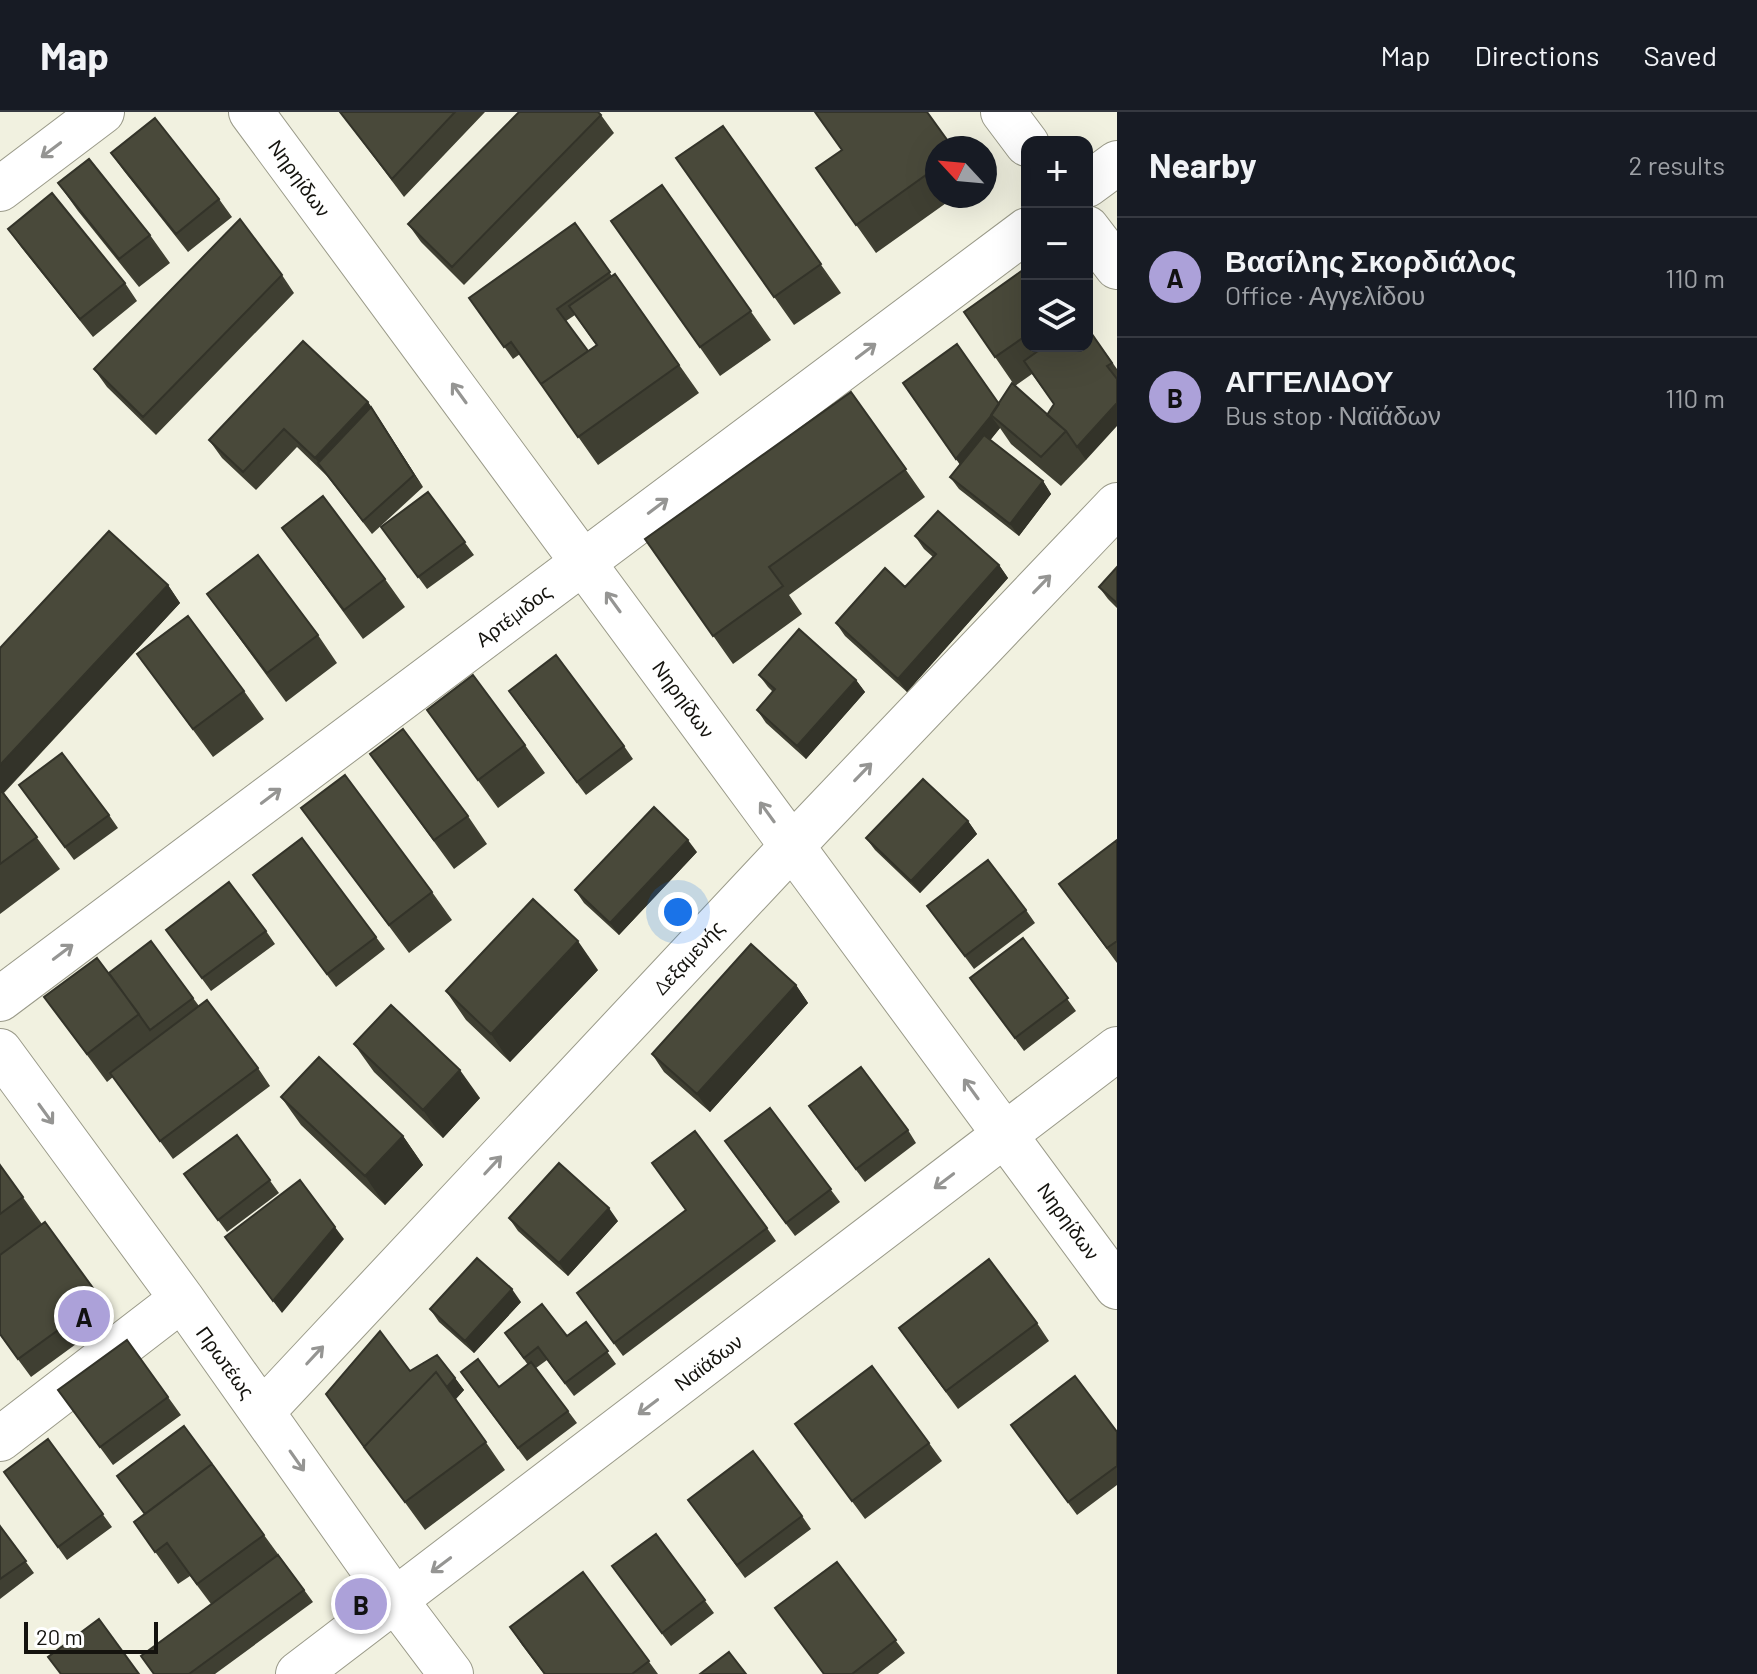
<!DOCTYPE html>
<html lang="en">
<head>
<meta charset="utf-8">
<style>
	body { margin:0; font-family:Barlow,sans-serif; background:#242831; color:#f1f3f6 }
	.controls { position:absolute; right:24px; top:24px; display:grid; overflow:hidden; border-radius:16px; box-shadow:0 8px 32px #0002 }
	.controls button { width:72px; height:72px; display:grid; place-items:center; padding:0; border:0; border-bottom:2px solid #363941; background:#171b24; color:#f1f3f6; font:40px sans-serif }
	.compass { position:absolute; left:925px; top:24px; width:72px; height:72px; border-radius:50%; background:#171b24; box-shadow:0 8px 32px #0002; rotate:296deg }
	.scale { position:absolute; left:24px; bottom:20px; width:134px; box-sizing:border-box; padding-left:8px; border:4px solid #14130e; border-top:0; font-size:22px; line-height:28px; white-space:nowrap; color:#14130e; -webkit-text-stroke:6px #fff; paint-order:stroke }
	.you { position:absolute; left:678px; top:800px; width:28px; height:28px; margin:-20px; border:6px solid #fff; border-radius:50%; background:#1a73e8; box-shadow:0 0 0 12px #1a73e833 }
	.badge { display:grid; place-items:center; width:52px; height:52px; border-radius:50%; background:#aca1d9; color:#111; font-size:26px; font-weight:700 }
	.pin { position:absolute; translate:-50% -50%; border:4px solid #fff; box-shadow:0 2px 8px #0006 }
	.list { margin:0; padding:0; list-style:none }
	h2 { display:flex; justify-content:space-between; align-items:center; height:104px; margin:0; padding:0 32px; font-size:34px }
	h2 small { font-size:26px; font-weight:400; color:#9ea1a6 }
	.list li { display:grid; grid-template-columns:52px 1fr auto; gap:24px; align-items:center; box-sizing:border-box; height:120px; padding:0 32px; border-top:2px solid #363941 }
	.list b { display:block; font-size:30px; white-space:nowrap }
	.list p { margin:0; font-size:26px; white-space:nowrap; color:#9ea1a6 }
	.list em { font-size:26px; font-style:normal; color:#9ea1a6 }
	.icon { flex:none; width:44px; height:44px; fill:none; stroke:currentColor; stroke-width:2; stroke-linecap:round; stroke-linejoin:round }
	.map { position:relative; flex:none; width:1117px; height:1562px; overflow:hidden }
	header { display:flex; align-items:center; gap:48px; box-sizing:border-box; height:112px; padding:0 40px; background:#171b24; border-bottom:2px solid #363941 }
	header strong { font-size:38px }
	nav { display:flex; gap:44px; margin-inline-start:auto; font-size:28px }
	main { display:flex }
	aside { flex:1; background:#171b24 }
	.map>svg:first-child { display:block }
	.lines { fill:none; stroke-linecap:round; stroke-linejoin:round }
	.minor-casing { stroke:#9a9a89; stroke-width:46 }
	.tertiary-casing { stroke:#9a9a89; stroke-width:46 }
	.minor { stroke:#fff; stroke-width:44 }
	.tertiary { stroke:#fff; stroke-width:44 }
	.wall { fill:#3f3f32; fill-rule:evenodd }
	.shaded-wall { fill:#333329 }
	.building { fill:#49493a; stroke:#333329; stroke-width:2 }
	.oneway { stroke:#959593 }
	.labels { text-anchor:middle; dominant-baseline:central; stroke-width:8; stroke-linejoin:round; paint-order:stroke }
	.street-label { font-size:20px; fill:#14130e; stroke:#fff }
</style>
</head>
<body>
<header>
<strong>Map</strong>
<nav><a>Map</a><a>Directions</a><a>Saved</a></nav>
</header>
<main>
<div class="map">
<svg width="1117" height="1562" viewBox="0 0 1117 1562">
	<rect width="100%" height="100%" fill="#f1f1e0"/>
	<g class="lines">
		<defs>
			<path id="minor" d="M251,0l866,1175
				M1003,0l24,32
				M1087,73l30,-22
				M0,77l102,-77
				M1087,116l30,39
				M0,887l1027,-769
				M0,939l182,248 202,286 67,89
				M262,1300l549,-586 306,-321
				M0,1327l182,-140"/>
			<path id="tertiary" d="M298,1562l819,-625"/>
		</defs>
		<!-- minor casing -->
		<use href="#minor" class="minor-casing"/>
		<!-- tertiary casing -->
		<use href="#tertiary" class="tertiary-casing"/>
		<!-- minor -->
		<use href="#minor" class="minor"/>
		<!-- tertiary -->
		<use href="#tertiary" class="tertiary"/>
	</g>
	<!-- wall -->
	<path class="wall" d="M340,0h145l-81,85z
		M601,3l13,18 -150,152 -43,-43 -13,-18z
		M723,14l118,167 -47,32 -118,-167z
		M937,36v48h19l-80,57 -60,-85z
		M111,41l108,46 13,18 -44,35 -64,-81z
		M58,71l92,52 20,28 -31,24 -61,-76z
		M662,73l109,155 -51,36 -109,-155z
		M575,111l37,53 3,-2 84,119 -101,72 -78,-111 -7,5 -44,-61zM575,203l21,30 -8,6 -22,-30z
		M8,117l117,54 12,18 -44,36 -72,-90z
		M1027,155v79h60v-19l30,42v9l-31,82 -25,26 -50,-42 -11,-16 -10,12 53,41 8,13 -32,42 -60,-47 -9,-12 10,-13 -57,-81 144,32 7,-11 -22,-30 -17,12 -51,-74z
		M282,163l12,18 -138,142 -49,-48 -13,-18z
		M851,280l74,105 -136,98 13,19 -69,50 -88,-125z
		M368,290l55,85 -51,47 -45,-58 -30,-29 -41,43 -34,-32 -13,-18z
		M428,380l46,63 -47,34 -46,-62z
		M282,416l103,51 20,28 -42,32z
		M915,424l84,29 9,13 -101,114 -62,-56 -9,-13 69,-36 28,-30 -9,-8z
		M1117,455v41l-9,-9 -9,-12z
		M168,473l12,18 -176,190 56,76 -60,45v-266z
		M207,482l111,41 19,28 -51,39z
		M137,542l107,37 20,28 -51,38z
		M759,563l97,5 9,12 -59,67 -40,-36 -9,-13 16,-18 -5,-5z
		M517,591l107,43 9,13 -47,36z
		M427,598l98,35 20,28 -47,35z
		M370,642l98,62 19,28 -33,25z
		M19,673l90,30 9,13 -44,32z
		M301,696l131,84 20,28 -43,33z
		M968,709l9,13 -57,59 -45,-43 -9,-12z
		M1117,728v123l-58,-79z
		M697,740l-78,83 -35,-32 -9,-13z
		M262,775l114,50 9,12 -49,38z
		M1026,798l9,13 -61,46 -38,-51z
		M266,819l9,13 -64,47 -36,-49z
		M1023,826l53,73 -52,40 -45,-61z
		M151,829l48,65 59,62 12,18 -97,73 -60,-82 -6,5 -63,-85 65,-24z
		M598,858l-88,92 -44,-42 -20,-29z
		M796,873l12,18 -98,109 -46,-40 -12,-18z
		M354,932l126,54 -37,40 -69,-66z
		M281,985l122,39 20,29 -38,40 -84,-80z
		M770,996l70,94 -45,34 -61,-82z
		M818,1007l90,11 8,13 -51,39z
		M237,1023l42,58 -52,39 -34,-45z
		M0,1053l42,59 3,-2 68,95 -82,60 -31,-42z
		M509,1106l109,3 -50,55 -50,-45z
		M767,1116l9,13 -153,115 -46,-63z
		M521,1190l-47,51 -35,-31 -9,-13z
		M586,1210l30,42 -42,32 -27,-36 -11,8 41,55 -50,38 -57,-76 29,2 29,-22 -23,-32 62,3z
		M1037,1211l12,18 -91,68 -46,-63z
		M127,1228l54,75 -68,50 -42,-57z
		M410,1259l45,7 9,12 -8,9 49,71 -80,60 -99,-136z
		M795,1312l134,19 13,18 -77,58z
		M1011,1313l106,7v53l-40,30z
		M48,1327l64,88 -45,33 -63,-88z
		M688,1388l114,16 9,13 -66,49z
		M134,1410l130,13 49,67 -98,72h-62l58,-70 -21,-28 -12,8z
		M0,1414l34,47 -34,26z
		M656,1422l58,79 -43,33 -59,-80z
		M837,1450l68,91 -27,21h-54z
		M583,1460l75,102h-114l-22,-29 -12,-18z"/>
	<!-- shaded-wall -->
	<path class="shaded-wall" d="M368,290l12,18 43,67 -9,-12 -86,1 -13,-18z
		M1117,291v23l-31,34 -9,-13z
		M991,304l9,12 -35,44 -9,-13z
		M1043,369l8,13 -32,42 -9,-12z
		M999,453l9,13 -101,114 -9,-13z
		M168,473l12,18 -180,193v-31z
		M856,568l9,12 -59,67 -9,-13z
		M968,709l9,13 -57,59 -9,-12z
		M688,728l9,12 -78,83 -9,-12z
		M578,829l20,29 -88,92 -19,-28z
		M796,873l12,18 -98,109 -13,-18z
		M460,958l20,28 -37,40 -20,-28z
		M403,1024l20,29 -38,40 -20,-29z
		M609,1096l9,13 -50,55 -9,-13z
		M335,1115l9,12 -62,74 -9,-12z
		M512,1177l9,13 -47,51 -9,-12z
		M455,1266l9,12 -79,84 -9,-12z"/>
	<!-- building -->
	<path class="building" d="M340,0h115l-63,67z
		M519,0h79l3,3 -149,152 -44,-43z
		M815,0h112l26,36h-16v19l-81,58 -40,-57 26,-18z
		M155,6l64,81 -43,35 -65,-81z
		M723,14l98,138 -47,33 -98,-139z
		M89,47l61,76 -31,24 -61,-76z
		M662,73l89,126 -51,36 -89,-126z
		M52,81l73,90 -45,36 -72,-90z
		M240,107l42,56 -139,142 -49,-48z
		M575,111l35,49 -53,37 31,42 -47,33 -30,-42 -7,5 -35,-49z
		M1027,155v68l-32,22 -31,-45z
		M615,162l64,91 -101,72 -37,-53 56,-39 -28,-39z
		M1087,215l25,36 -5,3 10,13v24l-40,44 -11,-16 -19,-16 7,-11 -30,-43 21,-15h42z
		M303,229l65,61 -53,56 -31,-29 -41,43 -34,-32z
		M957,232l42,60 -8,12 -35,43 -53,-76z
		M1012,271l54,48 -25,26 -50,-42z
		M851,280l55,77 -137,98 14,19 -70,50 -68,-97z
		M371,295l43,68 -51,46 -45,-58z
		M984,323l59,46 -33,43 -60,-47z
		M428,380l37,50 -47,35 -37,-50z
		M323,384l62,83 -41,31 -62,-82z
		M938,399l61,54 -101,114 -62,-56 49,-55 20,19 31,-33 -21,-18z
		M109,419l59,54 -168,180v-117z
		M258,443l60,80 -51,38 -60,-79z
		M1117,455v36l-18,-16z
		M188,504l56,75 -51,38 -56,-75z
		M799,517l57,51 -59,66 -40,-36 18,-21 -16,-14z
		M556,543l68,91 -47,36 -68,-91z
		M473,563l52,70 -47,35 -51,-70z
		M403,617l65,87 -34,24 -64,-86z
		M62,641l47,62 -44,32 -46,-62z
		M345,663l87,117 -43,33 -88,-117z
		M923,667l45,42 -57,60 -45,-43z
		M0,677l37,48 -37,27z
		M654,695l34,33 -78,83 -35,-33z
		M302,726l74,99 -49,37 -74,-99z
		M1117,728v101l-10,7 -48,-64z
		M988,748l38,50 -61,46 -38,-50z
		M229,770l37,49 -64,47 -36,-48z
		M533,787l45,42 -87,93 -45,-43z
		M1023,826l45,60 -53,40 -45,-60z
		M151,829l42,57 -43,32 -41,-57z
		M751,832l45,41 -99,109 -45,-40z
		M97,846l42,56 -52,40 -43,-57z
		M207,888l51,68 -98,73 -50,-68z
		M391,893l69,65 -37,40 -69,-66z
		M319,945l84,79 -38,40 -84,-79z
		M861,955l47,63 -52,39 -47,-63z
		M770,996l61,81 -45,34 -61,-82z
		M695,1019l72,97 -153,115 -37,-50 109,-83 -34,-47z
		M237,1023l33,45 -52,40 -34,-46z
		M559,1051l50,45 -50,55 -50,-45z
		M0,1053l23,32 -23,17z
		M300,1068l35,47 -62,74 -48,-64z
		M45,1110l56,77 -83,60 -18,-25v-79z
		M477,1146l35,31 -47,52 -35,-32z
		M989,1147l48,64 -91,68 -47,-63z
		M542,1192l25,32 19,-14 22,29 -43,32 -27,-36 -14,11 -19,-25z
		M380,1219l30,40 27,-16 18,23 -8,9 -11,-15 -72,75 11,15 -49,-68z
		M127,1228l41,57 -68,50 -42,-57z
		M478,1247l21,28 32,-25 37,49 -50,37 -57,-76z
		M872,1254l57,77 -77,58 -57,-77z
		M436,1260l50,70 -81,60 -41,-55z
		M1075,1264l42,56v34l-49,36 -57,-77z
		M184,1314l28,38 -67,50 -28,-38z
		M48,1327l55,75 -45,33 -54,-75z
		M753,1339l49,65 -65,49 -49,-65z
		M212,1352l52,71 -67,49 -30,-41 -12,9 -21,-30z
		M0,1414l26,35 -26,18z
		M656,1422l49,66 -43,33 -50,-67z
		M278,1443l26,35 -115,84h-35l-13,-18z
		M837,1450l59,78 -44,34h-28l-49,-66z
		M583,1460l66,89 -17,13h-87l-35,-47z
		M99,1507l40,55h-78l-13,-17z
		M729,1540l17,22h-46z"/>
	<!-- one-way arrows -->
	<defs><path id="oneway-shaft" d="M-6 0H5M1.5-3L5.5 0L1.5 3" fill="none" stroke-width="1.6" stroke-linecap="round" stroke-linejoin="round" transform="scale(2)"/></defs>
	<g class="oneway">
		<use href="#oneway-shaft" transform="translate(51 38) rotate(143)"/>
		<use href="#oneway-shaft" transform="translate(866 239) rotate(-37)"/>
		<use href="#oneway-shaft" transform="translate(459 281) rotate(-126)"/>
		<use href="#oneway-shaft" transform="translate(658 394) rotate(-37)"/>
		<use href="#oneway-shaft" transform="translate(1042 472) rotate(-46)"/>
		<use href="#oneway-shaft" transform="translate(613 490) rotate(-126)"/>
		<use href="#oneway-shaft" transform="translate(863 660) rotate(-46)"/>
		<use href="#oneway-shaft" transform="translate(271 684) rotate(-37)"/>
		<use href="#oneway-shaft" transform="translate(767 700) rotate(-126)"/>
		<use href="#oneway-shaft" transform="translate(63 840) rotate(-37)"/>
		<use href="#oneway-shaft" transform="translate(971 977) rotate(-126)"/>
		<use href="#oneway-shaft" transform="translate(46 1002) rotate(54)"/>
		<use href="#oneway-shaft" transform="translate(493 1053) rotate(-47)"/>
		<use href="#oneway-shaft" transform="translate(944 1069) rotate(143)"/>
		<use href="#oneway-shaft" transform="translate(315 1243) rotate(-47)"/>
		<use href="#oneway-shaft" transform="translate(648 1295) rotate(143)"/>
		<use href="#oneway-shaft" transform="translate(297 1349) rotate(55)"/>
		<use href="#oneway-shaft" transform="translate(441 1453) rotate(143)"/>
	</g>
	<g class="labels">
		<!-- street labels -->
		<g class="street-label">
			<text transform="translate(300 66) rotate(54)">Νηρηίδων</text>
			<text transform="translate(513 503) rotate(-37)">Αρτέμιδος</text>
			<text transform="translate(684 587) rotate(54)">Νηρηίδων</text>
			<text transform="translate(688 845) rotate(-47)">Δεξαμενής</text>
			<text transform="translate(1069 1109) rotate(54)">Νηρηίδων</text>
			<text transform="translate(226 1250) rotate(54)">Πρωτέως</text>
			<text transform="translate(708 1250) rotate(-37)">Ναϊάδων</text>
		</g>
	</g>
</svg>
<div class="controls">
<button>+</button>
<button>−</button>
<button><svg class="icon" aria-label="layers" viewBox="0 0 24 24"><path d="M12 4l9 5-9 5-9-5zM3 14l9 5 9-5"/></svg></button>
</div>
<svg class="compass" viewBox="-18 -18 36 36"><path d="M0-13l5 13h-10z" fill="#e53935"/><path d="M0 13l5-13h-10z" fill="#9ea1a6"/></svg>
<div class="scale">20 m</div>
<div class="you"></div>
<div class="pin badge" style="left:84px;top:1204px">A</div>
<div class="pin badge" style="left:361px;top:1492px">B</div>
</div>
<aside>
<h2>Nearby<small>2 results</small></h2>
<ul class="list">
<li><span class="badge">A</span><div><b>Βασίλης Σκορδιάλος</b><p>Office · Αγγελίδου</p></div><em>110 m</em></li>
<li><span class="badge">B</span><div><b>ΑΓΓΕΛΙΔΟΥ</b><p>Bus stop · Ναϊάδων</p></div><em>110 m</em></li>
</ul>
</aside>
</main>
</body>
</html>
